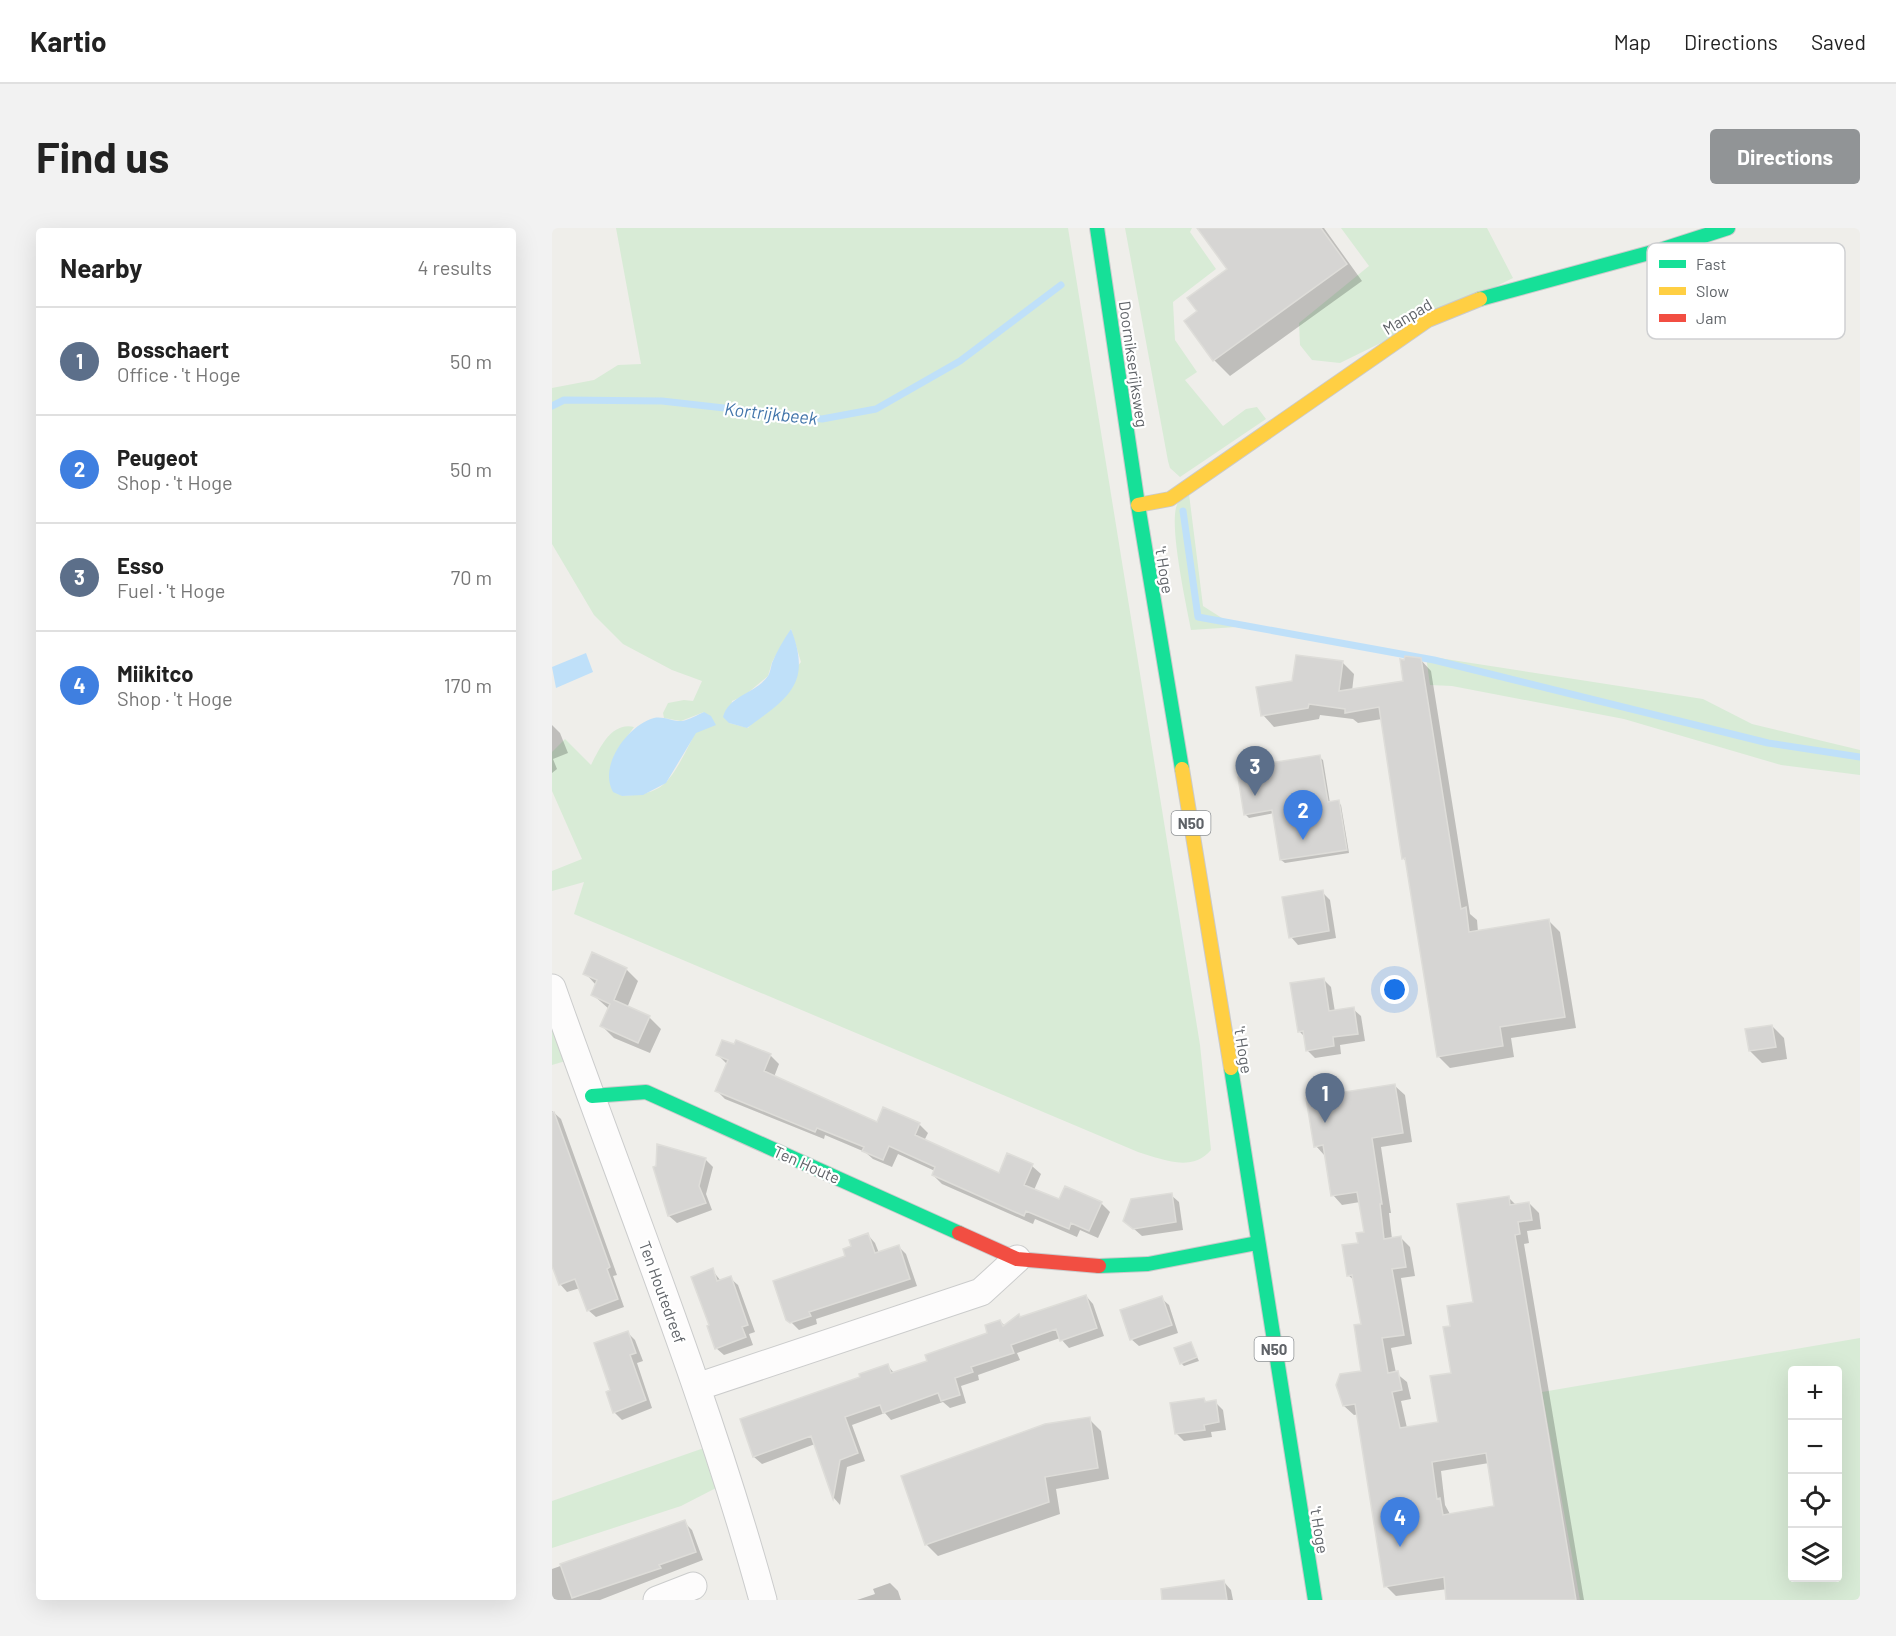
<!DOCTYPE html>
<html lang="en">
<head>
<meta charset="utf-8">
<style>
	body { margin:0; font-family:Barlow,sans-serif; background:#f2f2f2; color:#222 }
	.controls { position:absolute; right:18px; bottom:18px; display:grid; overflow:hidden; border-radius:6px; box-shadow:0 6px 24px #0002 }
	.controls button { width:54px; height:54px; display:grid; place-items:center; padding:0; border:0; border-bottom:2px solid #e0e0e0; background:#fff; color:#222; font:30px sans-serif }
	.you { position:absolute; left:843px; top:762px; width:21px; height:21px; margin:-15px; border:4px solid #fff; border-radius:50%; background:#1a73e8; box-shadow:0 0 0 9px #1a73e833 }
	.badge { display:grid; place-items:center; width:39px; height:39px; border-radius:50%; background:#919496; color:#fff; font-size:20px; font-weight:700 }
	.pin { position:absolute; translate:-50% -50px; filter:drop-shadow(0 2px 3px #0008) }
	.pin::after { content:''; position:absolute; top:32px; width:21px; height:18px; background:inherit; clip-path:polygon(0 0,100% 0,50% 100%) }
	.list { margin:0; padding:0; list-style:none }
	h2 { display:flex; justify-content:space-between; align-items:center; height:78px; margin:0; padding:0 24px; font-size:26px }
	h2 small { font-size:20px; font-weight:400; color:#767676 }
	.list li { display:grid; grid-template-columns:39px 1fr auto; gap:18px; align-items:center; box-sizing:border-box; height:108px; padding:0 24px; border-top:2px solid #e0e0e0 }
	.list b { display:block; font-size:22px; white-space:nowrap }
	.list p { margin:0; font-size:20px; white-space:nowrap; color:#767676 }
	.list em { font-size:20px; font-style:normal; color:#767676 }
	.icon { flex:none; width:33px; height:33px; fill:none; stroke:currentColor; stroke-width:2; stroke-linecap:round; stroke-linejoin:round }
	.map { position:relative; flex:none; width:1308px; height:1372px; overflow:hidden; border-radius:6px }
	header { display:flex; align-items:center; gap:36px; box-sizing:border-box; height:84px; padding:0 30px; background:#fff; border-bottom:2px solid #e0e0e0 }
	header strong { font-size:28px }
	nav { display:flex; gap:33px; margin-inline-start:auto; font-size:21px }
	.intro { display:flex; align-items:center; justify-content:space-between; box-sizing:border-box; height:144px; padding:0 36px }
	h1 { margin:0; font-size:42px }
	.button { padding:15px 27px; border-radius:6px; background:#919496; color:#fff; font-size:21px; font-weight:700 }
	main { display:flex; gap:36px; padding:0 36px }
	aside { flex:1; background:#fff; border-radius:6px; box-shadow:0 6px 24px #0002 }
	.map>svg:first-child { display:block }
	.green { fill:#d8ebd6; fill-rule:evenodd }
	.water { fill:#bfe0f9 }
	.shadow { fill:#0003; fill-rule:evenodd }
	.lines { fill:none; stroke-linecap:round; stroke-linejoin:round }
	.stream { stroke:#bfe0f9; stroke-width:7 }
	.building { fill:#d6d5d3; stroke:#deddd9; stroke-width:1.5; fill-rule:evenodd }
	.street-casing { stroke:#cbcccc; stroke-width:29 }
	.fast-casing { stroke:#cacacb; stroke-width:16 }
	.slow-casing { stroke:#cacacb; stroke-width:16 }
	.jam-casing { stroke:#cacacb; stroke-width:16 }
	.street { stroke:#fdfcfc; stroke-width:27 }
	.fast { stroke:#16e098; stroke-width:14 }
	.slow { stroke:#ffcf43; stroke-width:14 }
	.jam { stroke:#f24e42; stroke-width:14 }
	.labels { text-anchor:middle; dominant-baseline:central; stroke-width:4.5; stroke-linejoin:round; paint-order:stroke }
	.shield { fill:#fff; stroke:#8f9295; stroke-width:1.5 }
	.shield-label { font-size:15px; font-weight:bold; fill:#5f6368 }
	.street-label { font-size:16px; fill:#5f6368; stroke:#fff }
	.water-label { font-size:18px; font-style:italic; fill:#4174aa; stroke:#fff }
	.key { fill:#fff; stroke:#cfd0d2; stroke-width:1.5 }
	.key-label { font-size:16px; fill:#5f6368 }
</style>
</head>
<body>
<header>
<strong>Kartio</strong>
<nav><a>Map</a><a>Directions</a><a>Saved</a></nav>
</header>
<div class="intro"><h1>Find us</h1><a class="button">Directions</a></div>
<main>
<aside>
<h2>Nearby<small>4 results</small></h2>
<ul class="list">
<li><span class="badge" style="background:#5c6f8a">1</span><div><b>Bosschaert</b><p>Office · 't Hoge</p></div><em>50 m</em></li>
<li><span class="badge" style="background:#3f7fe0">2</span><div><b>Peugeot</b><p>Shop · 't Hoge</p></div><em>50 m</em></li>
<li><span class="badge" style="background:#5c6f8a">3</span><div><b>Esso</b><p>Fuel · 't Hoge</p></div><em>70 m</em></li>
<li><span class="badge" style="background:#3f7fe0">4</span><div><b>Miikitco</b><p>Shop · 't Hoge</p></div><em>170 m</em></li>
</ul>
</aside>
<div class="map">
<svg width="1308" height="1372" viewBox="0 0 1308 1372">
	<rect width="100%" height="100%" fill="#efeeea"/>
	<!-- green -->
	<path class="green" d="M64,0h452l132,817 11,105c-20,23 -49,9 -73,2l-564,-238 10,-32 -32,9v-20l30,-12 -30,-68v-39l13,-13 26,26c9,-17 20,-43 43,-38l-18,25 6,44c15,-1 33,-2 44,-14 12,-11 32,-54 38,-70l-23,9 -17,-3 -1,-5 5,-10 16,-3 9,1 9,-20 -30,-11 -49,-26 -29,-29 -42,-71v-156l42,-8 24,-15 23,-1zM239,401l10,33 -53,66 -19,-5 3,-22 12,-5 24,-20 4,-14z
		M573,0h67l-2,4 26,37 -43,33 2,38 22,32 -12,8 38,46 23,-17 11,-2 9,12 -86,58 -10,-9 -2,-7z
		M789,0h146l26,50 -173,85 -28,-3 -12,-15 -1,-22 70,-57z
		M637,266l14,112 33,21 -45,3c-4,-22 -24,-111 -13,-127 2,-3 8,-6 11,-9z
		M874,428l277,43 49,25 108,26v25l-79,-10 -157,-46 -172,-33 -22,-1z
		M0,788l17,44 -17,5z
		M1308,1110v262h-280l-38,-208zM1240,1142h46v208h-46z
		M152,1220l12,40 -35,18 -129,42v-47z"/>
	<!-- water -->
	<path class="water" d="M239,401c21,55 -2,68 -44,99l-18,-5 -6,-6c6,-22 32,-23 45,-41 2,-3 3,-9 4,-13 5,-12 12,-24 19,-34z
		M34,425l7,19 -37,16 -4,-21z
		M152,484l7,4 5,9 -20,8 -30,50 -23,12 -21,1 -9,-4c-15,-26 15,-67 41,-74 10,-2 19,4 28,3 7,-1 15,-6 22,-9z"/>
	<!-- shadow -->
	<path class="shadow" d="M649,0h123l38,53 -132,95 -16,-16 -15,-48 30,-43z
		M868,431l11,12 39,243 7,6 1,12 71,-11 11,11 16,96 -65,10 3,19 -64,11 -11,-11 -31,-194 -5,-5 -21,-139 -24,4 -5,-4 -33,-4 -1,4 -45,8 -11,-12 30,-33 50,-19 11,11 -2,17 53,-8z
		M0,497l8,8 8,20 -15,6 4,10 -5,4z
		M767,529l4,3 7,43 8,-1 3,3 8,48 -64,10 -4,-3 -7,-47 -25,5 -4,-4 22,-41z
		M770,664l8,8 6,38 -38,7 -7,-8z
		M41,726l34,16 11,11 -11,27 22,9 12,12 -11,24 -36,-15 -12,-12 7,-17 -17,-15 4,-9 -11,-12z
		M771,751l8,8 4,25 18,-3 8,7 4,25 -25,4 1,9 -26,4 -8,-8 -2,-13 -6,-6z
		M1220,798l12,12 3,21 -25,4 -12,-12z
		M185,814l34,14 8,8 -5,13 104,47h41l9,9 -4,8 76,33 32,-8 9,8 -7,16 26,11 41,2 9,9 -12,26 -18,-8 -3,7 -42,-18 -2,5 -91,-40 -9,-9 2,-4 -37,-17 -6,13 -19,-8 -8,-7 -40,-17 -1,4 -99,-40 -9,-9 11,-26 -9,-9 17,-9z
		M843,858l10,9 7,47 -31,5 10,66h-2l3,26 8,-2 10,10 5,29 -14,2 11,66 -21,4 5,25 11,9 4,17 -10,2 6,27 32,-4 14,-50 -1,-47 23,-24 34,-105 7,7 13,-2 10,10 2,16 -14,2 2,12 -5,1 60,356h-74l-3,-19 -111,15 -10,-10 -27,-172 -5,1 -10,-9 19,-34v-47l-8,-44 -7,-6 17,-42 -5,-31 -18,3 -9,-10 -8,-39 -9,-10zM937,1235l7,44 -45,9 -6,-11 -4,-34z
		M0,883l9,8 56,156 -4,1 11,31 -28,10 -8,-7 -8,-22 -13,4 -7,-8 -8,-23z
		M107,918l46,13 8,8 -7,27 6,16 -35,13 -8,-7 -14,-48 3,-1z
		M619,967l8,7 4,28 -41,6 -9,-8z
		M316,1007l7,8 4,10 19,-7 8,8 11,32 -101,33 1,5 -18,6 -11,-11 65,-72z
		M160,1042l9,11 9,-3 8,7 17,47 -6,2 4,11 -29,10 -8,-7 -5,-22z
		M534,1068l7,8 11,32 -35,12 -9,-10 -43,15 3,7 -42,15 1,5 -18,6 5,17 -16,5 -7,-6 -52,18 -6,-7 -33,12 13,36 -18,6 -7,38 -6,-7 -19,-54 -53,20 -8,-7 108,-79 26,-12 7,8 34,-12 60,-28 11,-13 5,5 14,-10 3,2z
		M609,1070l8,7 9,28 -39,13 -8,-7z
		M76,1105l7,7 8,21 -6,2 15,45 -30,12 -8,-8 -2,-21z
		M638,1115l9,18 -15,5 -3,-3z
		M652,1171l3,4 8,-1 8,8 3,20 -15,2 1,5 -28,4 -7,-7z
		M537,1191l12,12 8,48 -53,10 4,25 -122,42 -12,-12z
		M132,1294l8,8 11,30 -103,40h-48v-31z
		M672,1354l7,8 2,10h-46l-2,-13z
		M338,1355l8,8 3,9h-44l18,-6 -2,-5z"/>
	<g class="lines">
		<!-- stream -->
		<path class="stream" d="M0,178l12,-6 98,1 160,18 54,-10 84,-48 101,-76
			M631,283l15,106 236,43 334,83 92,14"/>
	</g>
	<!-- building -->
	<path class="building" d="M645,0h124l26,36 -134,97 -29,-40 13,-10 -10,-13 40,-29z
		M744,427l47,6 -4,30 64,-10 -3,-22 4,1 1,-4 16,2 40,251 5,-2 3,25 80,-13 16,98 -65,10 3,19 -66,11 -32,-199 -3,1 -23,-152 -34,6v-4l-36,-5 -1,4 -47,8 -5,-29 36,-6z
		M768,527l8,47 11,-2 8,50 -67,10 -8,-50 -28,5 -6,-38 28,-5 -2,-8z
		M771,662l6,41 -40,7 -7,-41z
		M40,724l35,16 -13,32 36,16 -12,27 -38,-17 10,-22 -19,-9 6,-15 -14,-6z
		M772,750l5,33 25,-4 4,27 -25,3 1,9 -28,5 -3,-20 -5,1 -8,-49z
		M1220,797l4,22 -27,4 -4,-22z
		M170,812l12,4 2,-4 35,14 -7,17 113,51 6,-15 37,16 -5,12 84,38 8,-20 26,11 -9,21 35,14 6,-13 37,16 -13,29 -18,-8 -2,6 -43,-18 -2,5 -92,-41 3,-8 -46,-21 -6,14 -21,-9 2,-4 -47,-19 -2,4 -100,-41 13,-31 -12,-5z
		M843,856l8,49 -31,5 10,66h-2l4,35 17,-3 5,31 -14,2 12,66 -22,3 6,35 10,-2 4,19 -10,2 8,36 38,-6 -8,-46 21,-3 -8,-46 7,-1 -3,-20 26,-4 -16,-98 52,-8 1,9 19,-3 3,18 -14,2 2,12 -5,1 61,365h-130l-2,-23 -60,10 -29,-183 -12,2 -7,-21 4,-11 21,-3 -7,-46 7,-1 -9,-49 -5,1 -5,-31 16,-2 -2,-10 8,-1 -7,-40 -26,4 -8,-51 -9,2 -8,-49zM934,1225l8,53 -51,9 -3,-17 -3,1 -5,-37z
		M2,884l56,155 -3,2 11,30 -31,12 -12,-32 -16,6 -7,-19v-153z
		M105,916l49,14 -7,28 7,17 -38,13 -15,-49 3,-1z
		M620,965l4,29 -43,7 -10,-8 8,-22z
		M316,1005l7,20 24,-8 11,34 -101,33 2,4 -21,7 -4,-3 -13,-39 72,-25 -2,-7 8,-3 -2,-6z
		M161,1040l4,13 14,-5 17,49 -6,2 4,10 -31,12 -8,-23 2,-1 -18,-48z
		M534,1067l11,33 -37,13 -4,-12 -45,16 3,8 -43,14 2,5 -18,6 5,17 -19,6 -3,-8 -55,20 -3,-8 -35,12 13,36 -18,7 -7,39 -22,-63 -58,21 -13,-38 120,-42 -1,-3 29,-10 3,9 36,-12 -2,-6 62,-22 -2,-8 15,-5 3,6 16,-12 1,3z
		M610,1068l10,29 -42,15 -10,-30z
		M76,1103l8,22 -6,2 16,45 -33,13 -7,-21 4,-2 -16,-47z
		M639,1114l6,15 -17,7 -6,-16z
		M652,1170l1,4 11,-2 3,22 -15,3 1,5 -30,4 -5,-31z
		M538,1189l8,51 -53,9 4,25 -124,43 -24,-69 144,-52z
		M133,1292l11,32 -37,13 2,3 -89,30 -12,-34z
		M672,1352l3,20h-65l-1,-11z"/>
	<g class="lines">
		<defs>
			<path id="street" d="M0,760c72,204 154,404 211,612
				M145,1159l284,-95 36,-33
				M105,1372l36,-14"/>
			<path id="fast" d="M545,0l41,277 44,264
				M928,71l180,-49 68,-22
				M679,840l84,532
				M40,868l54,-4 313,141
				M547,1038l49,-2 109,-21"/>
			<path id="slow" d="M586,277l32,-6 258,-179 52,-21
				M630,541l49,299"/>
			<path id="jam" d="M407,1005l58,26 82,7"/>
		</defs>
		<!-- street casing -->
		<use href="#street" class="street-casing"/>
		<!-- fast casing -->
		<use href="#fast" class="fast-casing"/>
		<!-- slow casing -->
		<use href="#slow" class="slow-casing"/>
		<!-- jam casing -->
		<use href="#jam" class="jam-casing"/>
		<!-- street -->
		<use href="#street" class="street"/>
		<!-- fast -->
		<use href="#fast" class="fast"/>
		<!-- slow -->
		<use href="#slow" class="slow"/>
		<!-- jam -->
		<use href="#jam" class="jam"/>
	</g>
	<g class="labels">
		<!-- shield labels -->
		<g class="shield">
			<rect x="619.5" y="583" width="39" height="24" rx="4.5"/>
			<rect x="702.5" y="1109" width="39" height="24" rx="4.5"/>
		</g>
		<g class="shield-label">
			<text x="639" y="595">N50</text>
			<text x="722" y="1121">N50</text>
		</g>
		<!-- street labels -->
		<g class="street-label">
			<text transform="translate(855 88) rotate(-31)">Manpad</text>
			<text transform="translate(582 136) rotate(82)">Doornikserijksweg</text>
			<text transform="translate(613 342) rotate(81)">'t Hoge</text>
			<text transform="translate(692 822) rotate(81)">'t Hoge</text>
			<text transform="translate(255 936) rotate(24)">Ten Houte</text>
			<text transform="translate(111 1064) rotate(70)">Ten Houtedreef</text>
			<text transform="translate(768 1302) rotate(81)">'t Hoge</text>
		</g>
		<!-- water labels -->
		<g class="water-label">
			<text transform="translate(219 185) rotate(6)">Kortrijkbeek</text>
		</g>
	</g>
	<!-- legend -->
	<rect x="1095" y="15" width="198" height="96" rx="9" class="key"/>
	<rect x="1107" y="32" width="27" height="8" fill="#16e098"/>
	<rect x="1107" y="59" width="27" height="8" fill="#ffcf43"/>
	<rect x="1107" y="86" width="27" height="8" fill="#f24e42"/>
	<g class="key-label">
		<text x="1144" y="42">Fast</text>
		<text x="1144" y="69">Slow</text>
		<text x="1144" y="96">Jam</text>
	</g>
</svg>
<div class="controls">
<button>+</button>
<button>−</button>
<button><svg class="icon" aria-label="locate" viewBox="0 0 24 24"><circle cx="12" cy="12" r="6"/><path d="M12 2v4M12 18v4M2 12h4M18 12h4"/></svg></button>
<button><svg class="icon" aria-label="layers" viewBox="0 0 24 24"><path d="M12 4l9 5-9 5-9-5zM3 14l9 5 9-5"/></svg></button>
</div>
<div class="you"></div>
<div class="pin badge" style="left:773px;top:895px;background:#5c6f8a">1</div>
<div class="pin badge" style="left:751px;top:612px;background:#3f7fe0">2</div>
<div class="pin badge" style="left:703px;top:568px;background:#5c6f8a">3</div>
<div class="pin badge" style="left:848px;top:1319px;background:#3f7fe0">4</div>
</div>
</main>
</body>
</html>
